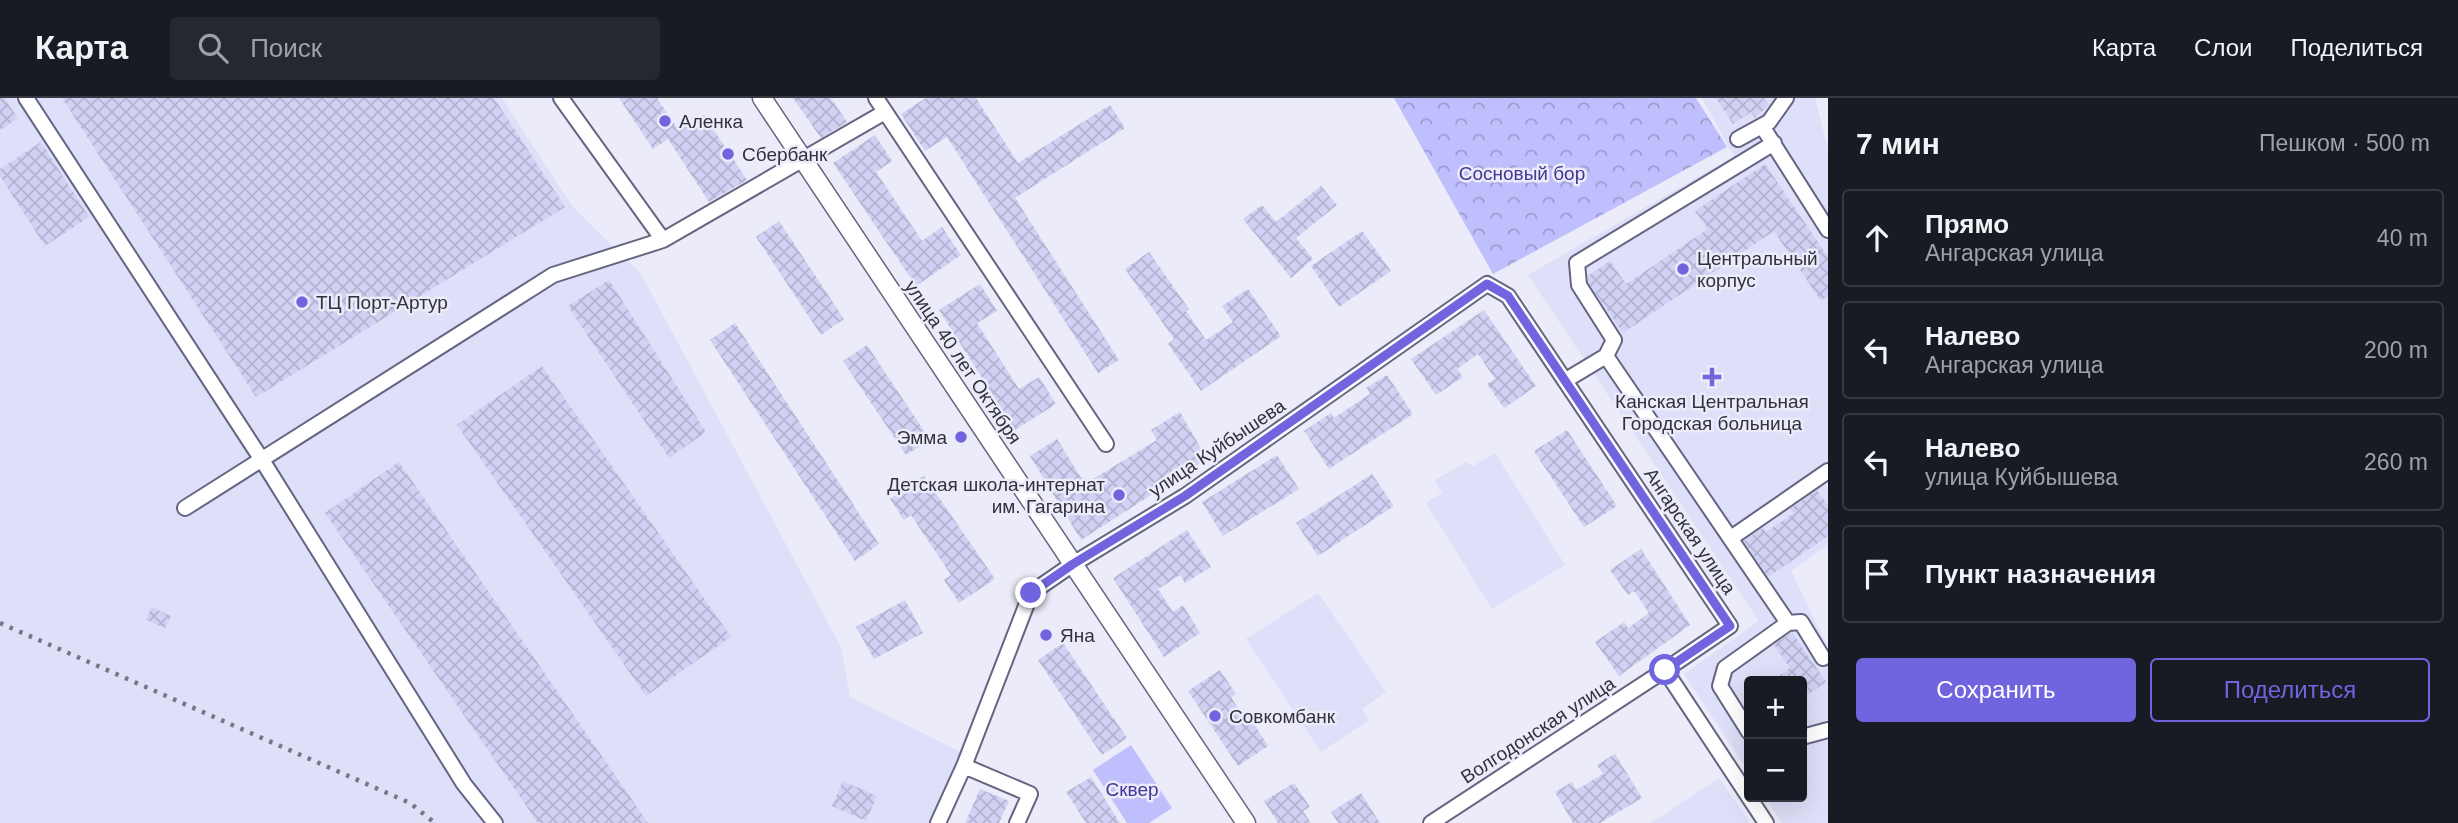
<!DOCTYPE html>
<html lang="ru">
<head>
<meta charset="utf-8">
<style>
	body { margin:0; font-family:Helvetica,sans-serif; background:#242831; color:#f1f3f6 }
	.controls { position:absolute; right:21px; bottom:21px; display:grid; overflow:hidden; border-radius:7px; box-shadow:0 7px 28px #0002 }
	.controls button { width:63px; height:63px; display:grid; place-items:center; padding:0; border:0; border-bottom:2px solid #363941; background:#171b24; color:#f1f3f6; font:35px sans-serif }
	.stop { position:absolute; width:21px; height:21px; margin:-16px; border:5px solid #7165df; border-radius:50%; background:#fff }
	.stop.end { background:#7165df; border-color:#fff; box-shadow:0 2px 7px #0008 }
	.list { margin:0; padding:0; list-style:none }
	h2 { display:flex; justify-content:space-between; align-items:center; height:91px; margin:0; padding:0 28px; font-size:30px }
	h2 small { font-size:23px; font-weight:400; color:#9ea1a6 }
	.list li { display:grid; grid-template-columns:46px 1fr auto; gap:21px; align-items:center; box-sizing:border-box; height:98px; margin:0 14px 14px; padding:0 14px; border:2px solid #363941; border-radius:7px }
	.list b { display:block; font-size:26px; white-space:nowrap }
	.list p { margin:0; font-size:23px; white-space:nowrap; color:#9ea1a6 }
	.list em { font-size:23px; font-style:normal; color:#9ea1a6 }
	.actions { display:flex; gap:14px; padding:21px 28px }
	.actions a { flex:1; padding:16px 0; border:2px solid #7165df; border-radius:7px; text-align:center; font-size:24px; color:#7165df }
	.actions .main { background:#7165df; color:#fff }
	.icon { flex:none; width:38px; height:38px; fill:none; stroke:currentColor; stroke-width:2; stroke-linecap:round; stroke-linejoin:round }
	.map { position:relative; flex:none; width:1828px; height:725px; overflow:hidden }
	header { display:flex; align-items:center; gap:42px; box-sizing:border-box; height:98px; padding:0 35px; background:#171b24; border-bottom:2px solid #363941 }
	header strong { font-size:33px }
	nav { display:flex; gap:38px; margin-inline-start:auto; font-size:24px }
	.search { width:490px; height:63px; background:#242831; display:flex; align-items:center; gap:18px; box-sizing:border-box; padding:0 24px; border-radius:7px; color:#9ea1a6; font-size:26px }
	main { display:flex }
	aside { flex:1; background:#171b24 }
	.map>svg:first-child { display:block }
	.built { fill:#dedff8 }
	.green { fill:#bfbffe }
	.forest { fill:url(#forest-crowns) }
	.building { fill:url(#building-cross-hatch) }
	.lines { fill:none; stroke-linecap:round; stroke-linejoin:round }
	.minor-casing { stroke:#656583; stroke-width:18 }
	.major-casing { stroke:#656583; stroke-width:21 }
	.minor { stroke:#fff; stroke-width:14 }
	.major { stroke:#fff; stroke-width:18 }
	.rail { stroke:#777784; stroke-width:4.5; stroke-dasharray:3.5 7; stroke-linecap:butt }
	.route { stroke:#7165df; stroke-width:9 }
	.poi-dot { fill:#7165df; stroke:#ebebf9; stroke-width:2.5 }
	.labels { text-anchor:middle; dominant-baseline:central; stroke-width:5; stroke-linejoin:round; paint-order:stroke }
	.poi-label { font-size:19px; fill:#32323f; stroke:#ebebf9; text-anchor:start }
	.park-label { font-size:19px; fill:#433695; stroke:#ebebf9 }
	.street-label { font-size:19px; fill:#32323f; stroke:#ebebf9 }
</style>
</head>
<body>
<header>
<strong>Карта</strong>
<div class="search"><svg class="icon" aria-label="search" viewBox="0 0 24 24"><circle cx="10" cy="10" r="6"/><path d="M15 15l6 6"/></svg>Поиск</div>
<nav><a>Карта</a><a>Слои</a><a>Поделиться</a></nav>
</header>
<main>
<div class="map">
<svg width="1828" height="725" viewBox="0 0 1828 725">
	<defs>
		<pattern id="forest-crowns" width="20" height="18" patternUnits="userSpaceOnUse" patternTransform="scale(1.75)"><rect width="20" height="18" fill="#bfbffe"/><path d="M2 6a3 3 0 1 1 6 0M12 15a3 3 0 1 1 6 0" fill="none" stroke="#9c9ccf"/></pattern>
		<pattern id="building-cross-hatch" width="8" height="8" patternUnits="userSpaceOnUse" patternTransform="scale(1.75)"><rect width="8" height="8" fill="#d0d1f3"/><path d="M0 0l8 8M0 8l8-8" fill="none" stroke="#b3b4d1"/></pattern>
	</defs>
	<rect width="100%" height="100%" fill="#ebebf9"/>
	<!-- built -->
	<path class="built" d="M0,0h502l70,108 69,68 200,373 9,50 111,55 -32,71h-929z
		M1702,0h113l13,51v330l-4,3 4,7v56l-37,26 37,77v175h-46l-17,-26h37v-116h-53v92l-65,-99 75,-53 -231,-346 206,-119z
		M1495,355l70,112 -73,44 -66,-106 16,-10 -7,-13 31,-18 7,4z
		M1318,495l68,99 -24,17 7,11 -48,32 -75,-113z
		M1719,680l31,45h-99z"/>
	<!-- green -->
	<path class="green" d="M1131,647l41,63 -23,15h-22l-34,-53z"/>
	<!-- forest -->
	<path class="forest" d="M1394,0h302l31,49 -234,127z"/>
	<!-- building -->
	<path class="building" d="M0,0h4l14,20 -18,12z
		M62,0h432l71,109 -309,190z
		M619,0h38l22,33 25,-16 43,65 -38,22 -41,-63 -15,10z
		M793,0h38l16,24 -26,16z
		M926,0h50l42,65 92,-58 15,23 -110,70 104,162 -21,13 -151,-236 -22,14 -24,-37z
		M1716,0h48l5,7 -14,13 -4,-6 -18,12z
		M875,37l17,26 -16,11 46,69 20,-14 19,28 -45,31 -83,-123z
		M41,44l48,75 -44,29 -45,-70v-7z
		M1765,66l63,93v39l-7,5 -47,-70 -151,102 -35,-51v-6l22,-15 16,23 82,-55 -13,-18z
		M1321,88l16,19 -41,33 17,21 -22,19 -48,-59 19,-14 14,17z
		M779,123l65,98 -23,16 -65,-98z
		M1362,133l29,40 -52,36 -28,-41z
		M1149,154l40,57 -3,2 20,29 27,-18 -11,-16 26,-17 33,47 -80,55 -33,-47 6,-5 -49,-70z
		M609,182l97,152 -37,26 -101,-152z
		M980,186l17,27 -20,12 42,66 20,-12 17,27 -41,26 -76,-120z
		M1484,212l52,76 -32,22 -17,-24 8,-5 -17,-25 -21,15 6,8 -27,18 -25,-36z
		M735,225l144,221 -24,17 -145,-221z
		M867,247l63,95 -24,15 -63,-94z
		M542,268l189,271 -85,59 -189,-271z
		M1387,277l26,39 -84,55 -25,-38 27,-18 3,5 36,-24 -4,-6z
		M1180,314l27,47 -126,81 -51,-84 27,-17 28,45 72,-44 -6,-10z
		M1567,332l50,76 -33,21 -50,-76z
		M1277,357l22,34 -76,47 -21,-34z
		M399,364l249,361h-110l-213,-310z
		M1372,376l22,32 -76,50 -22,-33z
		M924,378l71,103 -36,24 -15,-23 7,-5 -40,-60 -7,5 -14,-21z
		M1817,392l11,16v30l-60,41 -24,-36 19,-13 3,4 28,-19 -4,-4z
		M1187,432l24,37 -26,16 -5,-8 -22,14 15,23 10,-7 17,28 -36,24 -51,-79z
		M1641,451l49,76 -71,51 -24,-34 29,-20 4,6 21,-15 -15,-22 -6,4 -18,-25z
		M905,502l18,33 -49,26 -18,-32z
		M151,509l20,9 -6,12 -19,-8z
		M1792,534l34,50 -24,17v-18h-31l19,-13 -16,-23z
		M1063,545l64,95 -25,17 -64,-95z
		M1220,572l16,24 -5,3 14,22 4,-3 19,30 -30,20 -50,-75z
		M1615,656l27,44 -42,25h-27l-18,-31 17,-10 4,8 27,-16 -6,-9z
		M1091,679l29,46h-34l-20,-31z
		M843,683l34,15 -11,25 -34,-15z
		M1294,685l16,24 -7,4 8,12h-33l-14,-22z
		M980,691l29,12 -10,22h-34z
		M1361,695l19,30h-42l-7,-11z"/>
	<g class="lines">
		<defs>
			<path id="minor" d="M26,0l236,362 202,324 31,39
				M561,0l102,142 222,-128
				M876,0l230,346
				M1762,28l66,104
				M1738,41l31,-17 17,-24
				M1774,45l-197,120 2,22 35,55 -8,16 182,267
				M1566,282l40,-24
				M185,410l368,-233 110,-35
				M1731,440l97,-67
				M1749,634l-29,-46 5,-18 63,-45 13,-1 22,36
				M1802,639l26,-7
				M964,668l66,28 -13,29
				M938,725l26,-57 67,-173 42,-29 112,-68 302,-212 21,12 222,330 -65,44 101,153
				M1431,725l234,-153"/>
			<path id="major" d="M762,0l484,725"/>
		</defs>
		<!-- minor casing -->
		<use href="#minor" class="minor-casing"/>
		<!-- major casing -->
		<use href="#major" class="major-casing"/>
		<!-- minor -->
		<use href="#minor" class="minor"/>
		<!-- major -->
		<use href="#major" class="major"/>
		<!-- rail -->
		<path class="rail" d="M0,525l410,180 25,20"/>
	</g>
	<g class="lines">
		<!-- route -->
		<path class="route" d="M1031,495l42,-29 112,-68 302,-212 21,12 222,330 -65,44"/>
	</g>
	<!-- markers -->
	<g class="poi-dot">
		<circle cx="665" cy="23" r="7"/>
		<circle cx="728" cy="56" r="7"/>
		<circle cx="1683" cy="171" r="7"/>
		<circle cx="302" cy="204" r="7"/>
		<path d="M1708.5 268.5h7v7h7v7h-7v7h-7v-7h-7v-7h7z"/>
		<circle cx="961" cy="339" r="7"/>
		<circle cx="1119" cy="397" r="7"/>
		<circle cx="1046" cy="537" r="7"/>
		<circle cx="1215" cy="618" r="7"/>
	</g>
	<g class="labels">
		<!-- poi labels -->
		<g class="poi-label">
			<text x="679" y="23">Аленка</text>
			<text x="742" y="56">Сбербанк</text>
			<text x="1697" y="160">Центральный<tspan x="1697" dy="22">корпус</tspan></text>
			<text x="316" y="204">ТЦ Порт-Артур</text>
			<text x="1712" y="303" text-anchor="middle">Канская Центральная<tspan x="1712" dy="22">Городская больница</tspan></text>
			<text x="947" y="339" text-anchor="end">Эмма</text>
			<text x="1105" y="386" text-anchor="end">Детская школа-интернат<tspan x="1105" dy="22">им. Гагарина</tspan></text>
			<text x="1060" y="537">Яна</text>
			<text x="1229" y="618">Совкомбанк</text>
		</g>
		<!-- park labels -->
		<g class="park-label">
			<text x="1522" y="75">Сосновый бор</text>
			<text x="1132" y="691">Сквер</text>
		</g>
		<!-- street labels -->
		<g class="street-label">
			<text transform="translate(963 264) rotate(56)">улица 40 лет Октября</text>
			<text transform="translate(1217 350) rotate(-34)">улица Куйбышева</text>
			<text transform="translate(1690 433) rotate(56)">Ангарская улица</text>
			<text transform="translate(1538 632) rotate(-33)">Волгодонская улица</text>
		</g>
	</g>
</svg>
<div class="controls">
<button>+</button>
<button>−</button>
</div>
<div class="stop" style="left:1665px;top:572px"></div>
<div class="stop end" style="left:1031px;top:495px"></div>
</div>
<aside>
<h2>7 мин<small>Пешком · 500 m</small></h2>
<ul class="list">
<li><svg class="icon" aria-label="ahead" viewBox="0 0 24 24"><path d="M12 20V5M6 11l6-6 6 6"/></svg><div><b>Прямо</b><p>Ангарская улица</p></div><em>40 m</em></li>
<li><svg class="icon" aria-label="left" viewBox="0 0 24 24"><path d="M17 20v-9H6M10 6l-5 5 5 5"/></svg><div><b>Налево</b><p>Ангарская улица</p></div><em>200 m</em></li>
<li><svg class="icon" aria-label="left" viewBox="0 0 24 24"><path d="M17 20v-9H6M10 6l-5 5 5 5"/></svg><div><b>Налево</b><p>улица Куйбышева</p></div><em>260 m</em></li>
<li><svg class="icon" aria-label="arrive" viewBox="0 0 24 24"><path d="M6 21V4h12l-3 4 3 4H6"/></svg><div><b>Пункт назначения</b></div></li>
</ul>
<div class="actions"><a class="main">Сохранить</a><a>Поделиться</a></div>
</aside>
</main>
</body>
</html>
